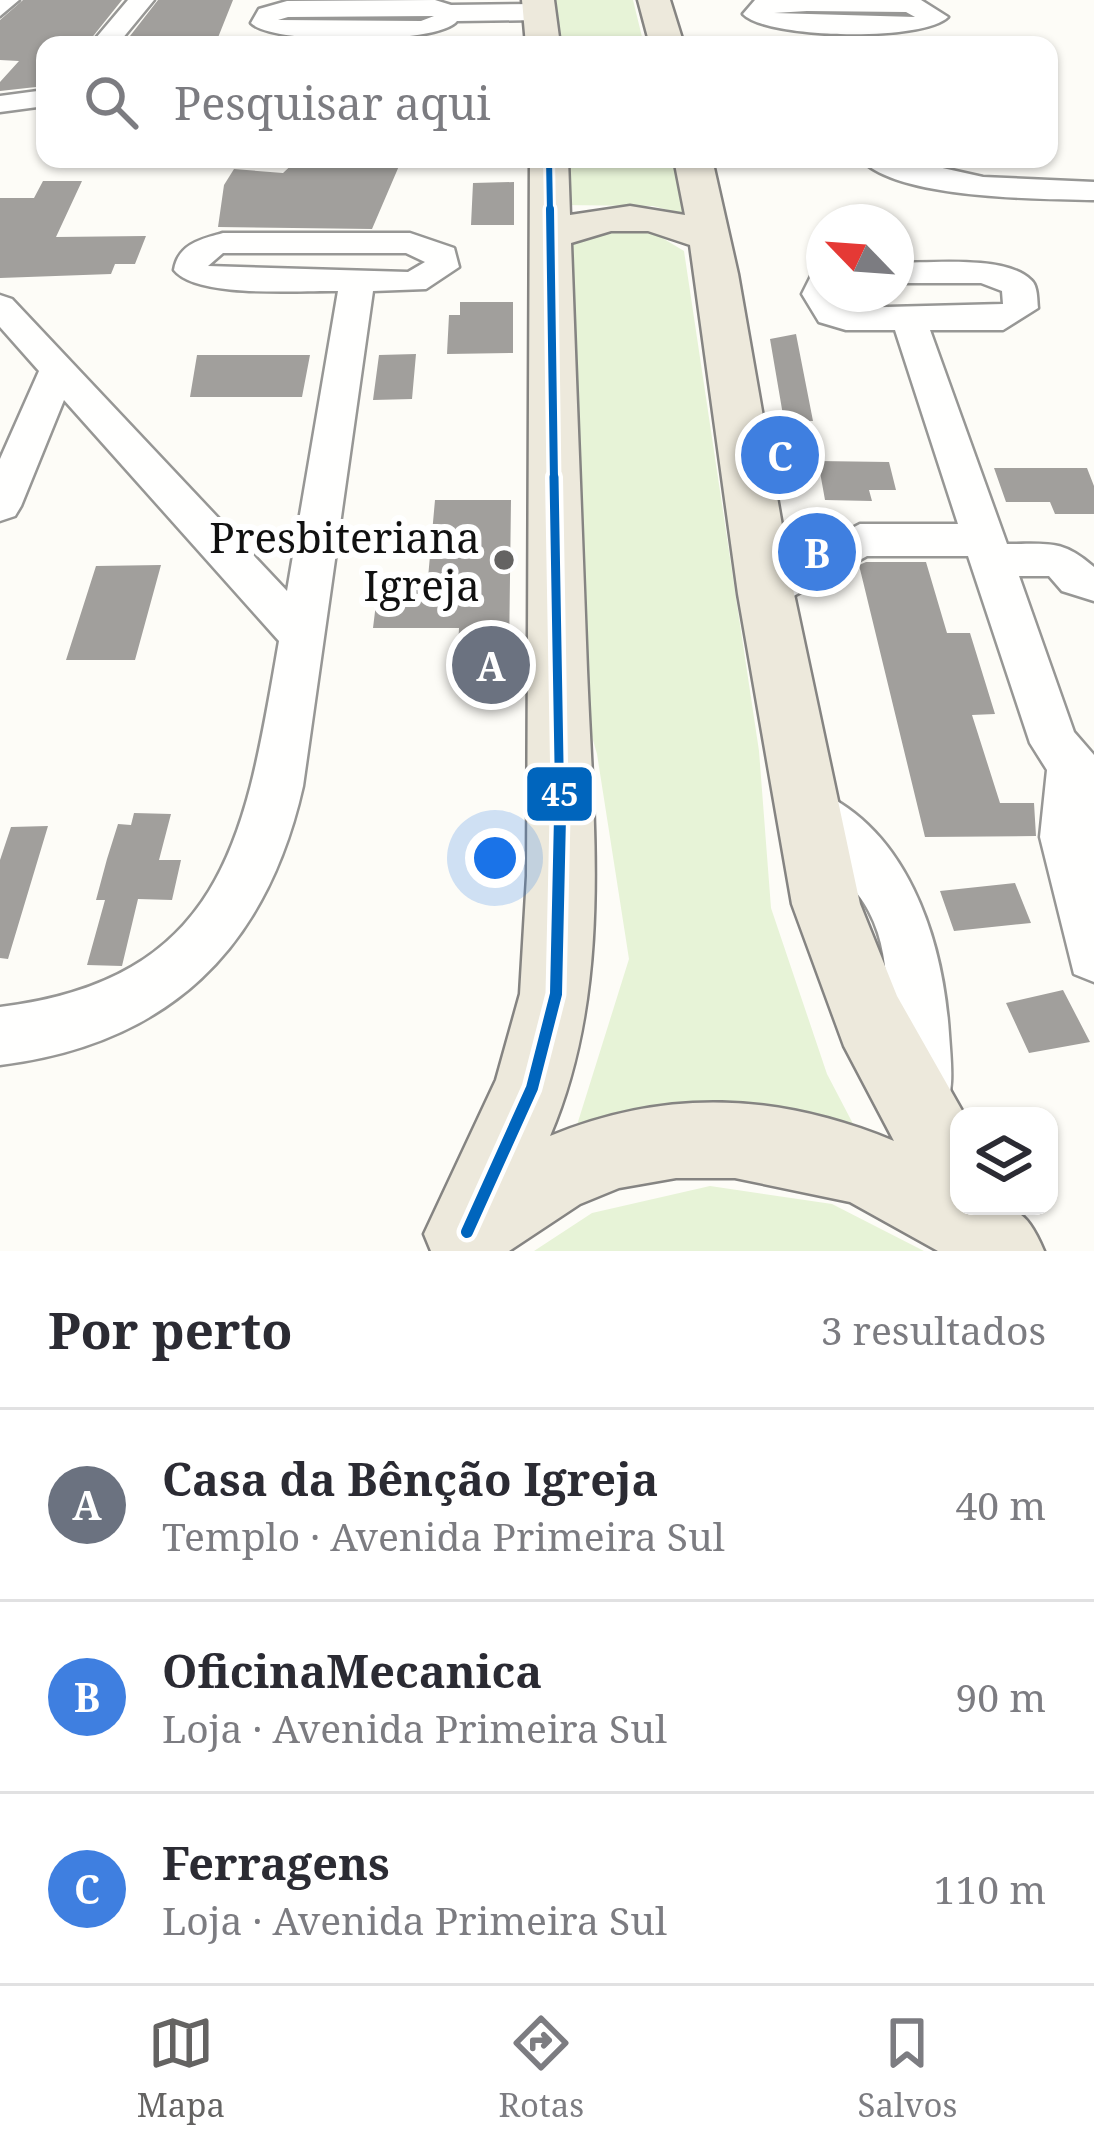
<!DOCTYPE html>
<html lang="pt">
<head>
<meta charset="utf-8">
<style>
	body { margin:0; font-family:"Noto Serif",serif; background:#f7f7f7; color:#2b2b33 }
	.controls { position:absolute; right:36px; bottom:36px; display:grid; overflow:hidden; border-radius:24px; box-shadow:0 3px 9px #0004 }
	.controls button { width:108px; height:108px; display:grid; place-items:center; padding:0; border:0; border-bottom:3px solid #e1e1e2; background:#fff; color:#2b2b33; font:60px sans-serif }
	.compass { position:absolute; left:806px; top:204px; width:108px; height:108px; border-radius:50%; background:#fff; box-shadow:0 3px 9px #0004; rotate:295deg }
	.you { position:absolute; left:495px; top:858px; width:42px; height:42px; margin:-30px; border:9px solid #fff; border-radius:50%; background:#1a73e8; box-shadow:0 0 0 18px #1a73e833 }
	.badge { display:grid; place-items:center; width:78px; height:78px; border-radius:50%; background:#646362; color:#fff; font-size:39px; font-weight:700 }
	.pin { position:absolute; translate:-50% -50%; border:6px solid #fff; box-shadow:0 3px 12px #0006 }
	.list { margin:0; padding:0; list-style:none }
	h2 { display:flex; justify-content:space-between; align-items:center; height:156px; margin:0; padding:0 48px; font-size:51px }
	h2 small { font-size:39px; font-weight:400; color:#7c7c81 }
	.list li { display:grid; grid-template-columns:78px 1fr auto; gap:36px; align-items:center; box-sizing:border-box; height:192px; padding:0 48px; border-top:3px solid #e1e1e2 }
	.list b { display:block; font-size:45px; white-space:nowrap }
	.list p { margin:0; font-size:39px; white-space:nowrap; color:#7c7c81 }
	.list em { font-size:39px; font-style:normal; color:#7c7c81 }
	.icon { flex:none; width:66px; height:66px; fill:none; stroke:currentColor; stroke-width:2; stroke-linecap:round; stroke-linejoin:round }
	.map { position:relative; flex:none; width:1094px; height:1251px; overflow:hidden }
	.search { position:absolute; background:#fff; box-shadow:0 3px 9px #0004; left:36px; right:36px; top:36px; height:132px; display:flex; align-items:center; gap:30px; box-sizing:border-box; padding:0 42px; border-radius:24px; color:#7c7c81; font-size:45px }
	.sheet { height:732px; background:#fff }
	nav { display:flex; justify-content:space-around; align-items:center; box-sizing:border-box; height:168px; border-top:3px solid #e1e1e2; background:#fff; font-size:33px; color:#7c7c81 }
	nav a { display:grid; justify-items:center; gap:6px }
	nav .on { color:#646362 }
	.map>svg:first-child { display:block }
	.green { fill:#e7f3d7 }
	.building { fill:#a19f9c }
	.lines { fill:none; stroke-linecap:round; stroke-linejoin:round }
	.minor-casing { stroke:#979795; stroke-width:5 }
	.major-casing { stroke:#858482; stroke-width:5 }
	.minor { fill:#fffffe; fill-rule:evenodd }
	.major { fill:#ede9dc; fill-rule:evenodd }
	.bus-1-far3-casing { stroke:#fff; stroke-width:12 }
	.bus-1-far2-casing { stroke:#fff; stroke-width:15 }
	.bus-1-far1-casing { stroke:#fff; stroke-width:18 }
	.bus-1-casing { stroke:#fff; stroke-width:21 }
	.bus-1-far3 { stroke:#0065bd; stroke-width:6 }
	.bus-1-far2 { stroke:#0065bd; stroke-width:8 }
	.bus-1-far1 { stroke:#0065bd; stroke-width:9 }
	.bus-1 { stroke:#0065bd; stroke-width:12 }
	.poi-dot { fill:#646362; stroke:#fff; stroke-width:4.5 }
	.labels { text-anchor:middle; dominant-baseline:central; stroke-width:12; stroke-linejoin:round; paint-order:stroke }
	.poi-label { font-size:42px; fill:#111; stroke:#fff; text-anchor:end }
	.line-badge { stroke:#fff; stroke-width:4.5 }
	.badge-label { font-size:33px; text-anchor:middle; font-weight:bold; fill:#fff }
</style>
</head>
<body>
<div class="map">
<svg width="1094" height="1251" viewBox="0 0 1094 1251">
	<rect width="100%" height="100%" fill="#fdfcf7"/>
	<!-- green -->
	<path class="green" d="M548,0h85l11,45h-92z
		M559,159h113l15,56 -34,-9 -93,-1z
		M608,224l36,3 40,24 75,500 12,157 56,166 35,67 -168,-33 -117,17 52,-166 -32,-205 -18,-62 -16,-445z
		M710,1186l122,18 92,47h-390l58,-38z"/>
	<!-- building -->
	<path class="building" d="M23,0h99l-36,45h-41v41l-45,5v-9l19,-21 -19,-1v-40z
		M158,0h75l-18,45h-92z
		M298,159h104l-30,70 -154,-2 6,-42 10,-16 49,4z
		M43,181h39l-26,56 90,-1 -11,28h-20l-4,10 -111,4v-80h34z
		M514,182v43h-43l2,-42z
		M460,302h53v51l-66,1 2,-39h11z
		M796,334l17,87h-29l-14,-82z
		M416,354l-4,45 -39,1 6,-45z
		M197,355h113l-8,42h-112z
		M818,461l71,1 7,28h-27l3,11 -47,-1z
		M994,468h93l7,18v28h-39l-5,-12h-44z
		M435,500h76l-2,155 -51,-7 1,-20h-86l6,-49 49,-1z
		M866,562h60l21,71h23l25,81 -23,1 28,88h34l2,33 -111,1 -66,-272z
		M161,565l-26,95h-69l30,-94z
		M134,813l37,1 -12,46h22l-9,40 -34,-1 -16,67 -35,-1 18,-65h-9l11,-41 11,-35 13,1z
		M48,826l-40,133 -8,-1v-98l11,-33z
		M1015,883l16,40 -77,8 -14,-40z
		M1063,990l27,52 -61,11 -23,-50z"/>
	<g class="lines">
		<defs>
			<path id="minor" d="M0,0h19l-19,16z
				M128,0h26l-37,45h-27z
				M435,0l16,5 89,-1 13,8 -13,8 -83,1c-18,24 -185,24 -206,2l8,-14 28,-8zM434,16l-13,5 -143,-1 10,-3z
				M755,0h166l27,17c-25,25 -181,22 -205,-3zM807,11l99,1 9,5 -141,-4z
				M45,90v16l-45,6v-16z
				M861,159h41l81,18 111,5v18c-53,-1 -198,-1 -233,-41z
				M223,233h187l44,15 5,19 -33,22 -53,2 -70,495c-37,164 -135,258 -303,279v-58c228,-28 246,-176 279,-366l-215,-241 -43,106 -6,10 -15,5v-62l39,-88 -39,-44v-32l12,4 275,292 51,-300c-37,-1 -141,8 -164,-21 4,-26 27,-31 49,-37zM223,253h183l19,9 -17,10 -200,-6z
				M896,263c33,0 111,-8 135,17 7,6 6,20 7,28l-35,22h-73l77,214c42,0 55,-5 87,23v34l-32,-10 -13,-15h-30l55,156 20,23v227l-20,-8 -34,-137 7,-67 -17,-27 -62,-187h-101l-101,55 -16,-5 -6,-12 6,-12 110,-58h98l-63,-194h-49l-27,-8 -17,-28 10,-20 12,-3v23h12l13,14 154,-4 -1,-13 -21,-8h-85z
				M808,787c99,37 135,152 141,247 2,30 6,56 -6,83l-21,9 -21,-9c-23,-56 -4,-124 -23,-184 -19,-61 -74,-78 -95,-123l7,-16z"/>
			<path id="major" d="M522,0h32l6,45h-34z
				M638,0h32l14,45h-34z
				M530,159h38l2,56 60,-9 55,9 -11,-56h38l26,115 56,320 66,310 37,92 68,120h-6v90c50,0 64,-5 85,45h-106l-88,-49 -115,-24h-59l-57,10 -39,16 -71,47h-78l-7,-17 72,-154 24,-86 7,-118zM611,231h37l42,14 48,349 54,310 52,142 50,95c-116,-48 -228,-53 -344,-5 63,-148 43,-309 37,-466 -5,-142 -11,-285 -16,-427z"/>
		</defs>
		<!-- minor casing -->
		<use href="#minor" class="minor-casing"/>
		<!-- major casing -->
		<use href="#major" class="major-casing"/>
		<!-- minor -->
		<use href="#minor" class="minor"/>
		<!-- major -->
		<use href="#major" class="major"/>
		<defs>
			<path id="bus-1-far3" d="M549,159l1,53"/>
			<path id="bus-1-far2" d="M550,209l4,271"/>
			<path id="bus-1-far1" d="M554,477l6,343"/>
			<path id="bus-1" d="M467,1232l65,-144 24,-94 4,-177"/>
		</defs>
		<!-- bus-1-far3 casing -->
		<use href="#bus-1-far3" class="bus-1-far3-casing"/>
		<!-- bus-1-far2 casing -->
		<use href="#bus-1-far2" class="bus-1-far2-casing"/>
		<!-- bus-1-far1 casing -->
		<use href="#bus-1-far1" class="bus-1-far1-casing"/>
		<!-- bus-1 casing -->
		<use href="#bus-1" class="bus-1-casing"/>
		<!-- bus-1-far3 -->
		<use href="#bus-1-far3" class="bus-1-far3"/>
		<!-- bus-1-far2 -->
		<use href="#bus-1-far2" class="bus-1-far2"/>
		<!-- bus-1-far1 -->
		<use href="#bus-1-far1" class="bus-1-far1"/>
		<!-- bus-1 -->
		<use href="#bus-1" class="bus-1"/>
	</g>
	<!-- markers -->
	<circle class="poi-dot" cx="504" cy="560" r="12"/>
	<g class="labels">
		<!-- poi labels -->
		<g class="poi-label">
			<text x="480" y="536">Presbiteriana<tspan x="480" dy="48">Igreja</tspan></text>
		</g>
	</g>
	<rect class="line-badge" x="525" y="765" width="69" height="58" rx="12" fill="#0065bd"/>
	<g class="badge-label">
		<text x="560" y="806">45</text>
	</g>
</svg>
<div class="controls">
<button><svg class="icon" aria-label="layers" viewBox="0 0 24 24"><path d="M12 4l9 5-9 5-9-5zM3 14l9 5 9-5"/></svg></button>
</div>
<svg class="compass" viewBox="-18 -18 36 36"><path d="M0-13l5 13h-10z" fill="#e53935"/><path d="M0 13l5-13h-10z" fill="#7c7c81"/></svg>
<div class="you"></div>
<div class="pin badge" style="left:491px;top:665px;background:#6b7280">A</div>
<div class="pin badge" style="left:817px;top:552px;background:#3f7fe0">B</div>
<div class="pin badge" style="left:780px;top:455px;background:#3f7fe0">C</div>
<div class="search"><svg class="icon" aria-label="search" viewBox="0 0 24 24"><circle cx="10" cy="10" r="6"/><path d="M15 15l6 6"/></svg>Pesquisar aqui</div>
</div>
<section class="sheet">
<h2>Por perto<small>3 resultados</small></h2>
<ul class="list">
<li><span class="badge" style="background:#6b7280">A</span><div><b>Casa da Bênção Igreja</b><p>Templo · Avenida Primeira Sul</p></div><em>40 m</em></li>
<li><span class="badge" style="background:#3f7fe0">B</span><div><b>OficinaMecanica</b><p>Loja · Avenida Primeira Sul</p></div><em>90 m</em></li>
<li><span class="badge" style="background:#3f7fe0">C</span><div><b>Ferragens</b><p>Loja · Avenida Primeira Sul</p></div><em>110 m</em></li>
</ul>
</section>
<nav>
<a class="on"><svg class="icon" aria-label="map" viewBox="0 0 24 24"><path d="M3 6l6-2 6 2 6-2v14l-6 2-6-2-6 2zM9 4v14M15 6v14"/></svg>Mapa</a>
<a><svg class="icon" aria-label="directions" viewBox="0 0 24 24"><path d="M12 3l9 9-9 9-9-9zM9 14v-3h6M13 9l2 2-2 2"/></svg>Rotas</a>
<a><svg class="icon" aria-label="saved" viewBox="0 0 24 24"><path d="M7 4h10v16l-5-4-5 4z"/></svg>Salvos</a>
</nav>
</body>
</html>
